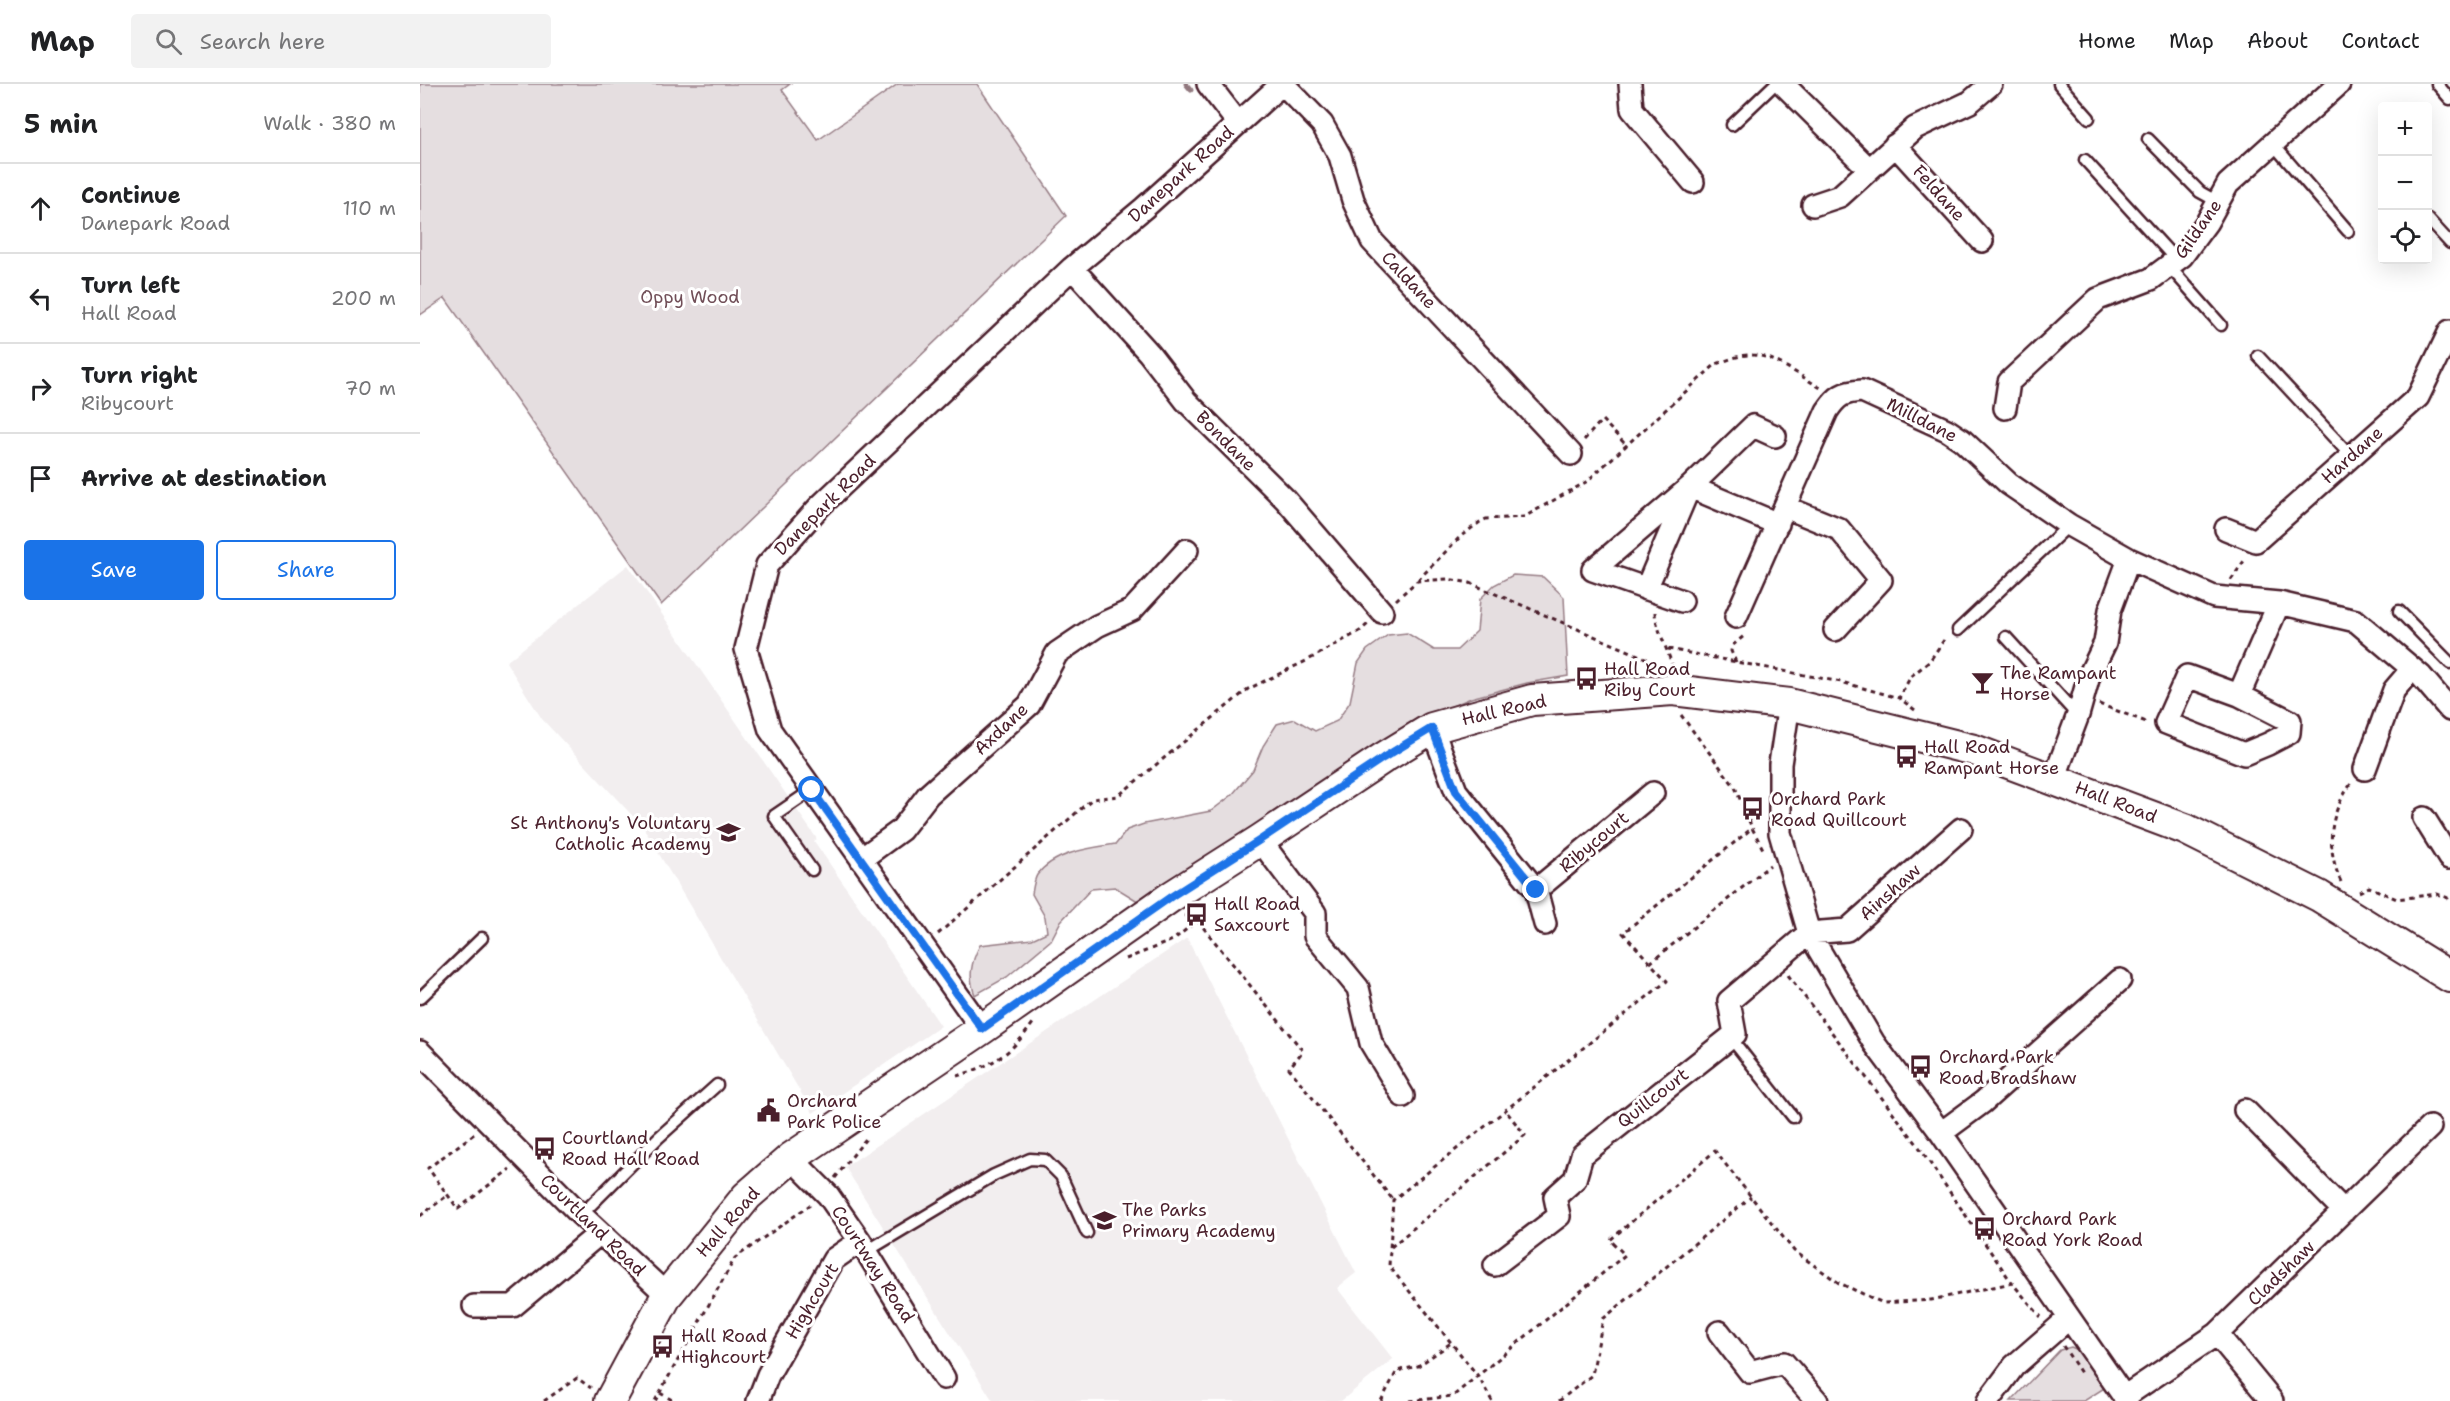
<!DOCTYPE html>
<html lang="en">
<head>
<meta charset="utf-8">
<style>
	body { margin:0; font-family:"Shantell Sans",sans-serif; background:#f2f2f2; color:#202124 }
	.controls { position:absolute; right:18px; top:18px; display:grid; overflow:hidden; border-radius:6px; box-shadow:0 6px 24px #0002 }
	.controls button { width:54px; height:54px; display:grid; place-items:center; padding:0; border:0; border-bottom:2px solid #e0e0e0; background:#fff; color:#202124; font:30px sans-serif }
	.stop { position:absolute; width:18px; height:18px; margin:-14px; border:4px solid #1a73e8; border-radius:50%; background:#fff }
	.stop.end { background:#1a73e8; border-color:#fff; box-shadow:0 2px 6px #0008 }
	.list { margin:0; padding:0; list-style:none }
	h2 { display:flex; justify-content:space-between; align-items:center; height:78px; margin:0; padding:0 24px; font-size:26px }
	h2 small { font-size:20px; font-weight:400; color:#757577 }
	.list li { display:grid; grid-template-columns:39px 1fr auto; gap:18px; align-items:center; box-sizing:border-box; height:90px; padding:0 24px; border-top:2px solid #e0e0e0 }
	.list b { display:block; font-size:22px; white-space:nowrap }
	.list p { margin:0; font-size:20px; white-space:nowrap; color:#757577 }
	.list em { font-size:20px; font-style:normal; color:#757577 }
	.actions { display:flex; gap:12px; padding:18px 24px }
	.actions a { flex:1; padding:14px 0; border:2px solid #1a73e8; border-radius:6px; text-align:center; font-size:21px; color:#1a73e8 }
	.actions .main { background:#1a73e8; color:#fff }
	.icon { flex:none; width:33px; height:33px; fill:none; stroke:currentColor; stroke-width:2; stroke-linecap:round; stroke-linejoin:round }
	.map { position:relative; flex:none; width:2030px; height:1317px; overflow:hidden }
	header { display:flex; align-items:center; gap:36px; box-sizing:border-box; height:84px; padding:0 30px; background:#fff; border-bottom:2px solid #e0e0e0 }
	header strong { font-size:28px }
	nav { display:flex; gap:33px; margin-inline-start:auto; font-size:21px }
	.search { width:420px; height:54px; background:#f2f2f2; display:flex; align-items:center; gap:15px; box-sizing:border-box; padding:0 21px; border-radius:6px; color:#757577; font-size:22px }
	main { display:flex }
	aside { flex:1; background:#fff }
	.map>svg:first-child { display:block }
	.built { fill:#f2eeef }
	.green { fill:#e5dee0; stroke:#987e86; stroke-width:1.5 }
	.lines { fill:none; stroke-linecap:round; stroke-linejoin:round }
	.stream { stroke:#91787e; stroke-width:5 }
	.lane-casing { stroke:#4a1f2b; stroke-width:15 }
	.street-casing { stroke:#4a1f2b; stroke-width:26 }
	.secondary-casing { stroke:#4a1f2b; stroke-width:34 }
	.path { stroke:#4a1f2b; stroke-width:3; stroke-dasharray:4.5 4.5; stroke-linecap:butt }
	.lane { stroke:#fff; stroke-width:10 }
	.street { stroke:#fff; stroke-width:21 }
	.secondary { stroke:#fff; stroke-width:30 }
	.route { stroke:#1a73e8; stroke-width:8 }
	.labels { text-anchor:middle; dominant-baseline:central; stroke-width:6; stroke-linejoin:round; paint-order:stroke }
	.street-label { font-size:18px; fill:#4a1f2b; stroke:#fff }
	.park-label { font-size:18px; fill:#714f58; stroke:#fff }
	.poi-label { font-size:18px; fill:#4a1f2b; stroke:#fff; text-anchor:start }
</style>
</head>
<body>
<header>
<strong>Map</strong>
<div class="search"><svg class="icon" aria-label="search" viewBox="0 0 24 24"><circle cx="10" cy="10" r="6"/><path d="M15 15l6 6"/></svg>Search here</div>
<nav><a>Home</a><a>Map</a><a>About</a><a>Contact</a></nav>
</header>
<main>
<aside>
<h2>5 min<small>Walk · 380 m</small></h2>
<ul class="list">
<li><svg class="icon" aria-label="ahead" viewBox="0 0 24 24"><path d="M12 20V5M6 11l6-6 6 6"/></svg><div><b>Continue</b><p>Danepark Road</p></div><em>110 m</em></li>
<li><svg class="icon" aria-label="left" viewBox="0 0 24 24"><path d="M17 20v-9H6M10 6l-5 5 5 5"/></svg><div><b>Turn left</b><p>Hall Road</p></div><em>200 m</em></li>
<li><svg class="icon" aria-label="right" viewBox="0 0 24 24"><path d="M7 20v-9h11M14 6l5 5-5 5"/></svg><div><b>Turn right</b><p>Ribycourt</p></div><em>70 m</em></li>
<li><svg class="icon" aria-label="arrive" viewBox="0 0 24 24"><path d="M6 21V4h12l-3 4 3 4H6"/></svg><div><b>Arrive at destination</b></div></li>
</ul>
<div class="actions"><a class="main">Save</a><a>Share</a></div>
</aside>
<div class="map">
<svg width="2030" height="1317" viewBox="0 0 2030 1317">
	<rect width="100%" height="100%" fill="#fff"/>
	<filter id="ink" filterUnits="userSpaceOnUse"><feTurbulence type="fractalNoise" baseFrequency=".0167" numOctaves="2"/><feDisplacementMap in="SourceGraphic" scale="12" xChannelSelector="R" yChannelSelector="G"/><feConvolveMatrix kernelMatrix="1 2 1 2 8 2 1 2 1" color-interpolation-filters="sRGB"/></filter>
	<g filter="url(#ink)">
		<!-- built -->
		<path class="built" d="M208,481l189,274 -3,2 127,185 -128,87 -170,-286 -101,-108 -36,-57z
			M767,854l169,335 -19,15 56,71 -52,42h-348l-148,-234z"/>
		<!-- green -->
		<path class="green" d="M0,0h370l-8,6 36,50 80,-56h79l89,132 -405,389 -216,-307 -25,17z
			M1093,491l30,2 21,20 4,79 -41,7 -56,15 -66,28 -264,177 -26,-16 -24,2 -30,32 -10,19 -44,37 -32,18c-7,-18 -4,-33 5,-50l52,-6 15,-7 -2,-15 -13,-23c1,-6 2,-14 5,-19 17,-23 53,-27 79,-31l11,-14 17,-6 67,-13 21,-16 21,-25 10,-24 14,-22 18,-5 20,12 22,-10 13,-19 8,-39 9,-13 21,-15 19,-2 27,17h23l20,-19 3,-32 14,-14z
			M1651,1263l14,6 24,32 -25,16h-73l49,-51z"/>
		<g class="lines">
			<!-- stream -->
			<path class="stream" d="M766,0l5,6"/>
			<defs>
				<path id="lane" d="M1639,0l30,34
					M2017,0l13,15
					M1312,41l43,-41
					M1728,55l52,53 18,10
					M1853,60l75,87
					M1665,76l92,101
					M2008,135l22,24
					M1749,182l52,59
					M1838,272l93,100
					M1979,527l51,52
					M1538,546l111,-105
					M1586,553l71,78
					M392,786l-38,-54 38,-26
					M0,914l62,-60
					M1310,953l63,80
					M161,1131l77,-77 59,-53
					M447,1167l127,-76 36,-16 15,1 16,16 26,57"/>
				<path id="street" d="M788,0l30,39
					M863,0l39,40 18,32 13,44 19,41 199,213
					M1210,0l2,25 61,73
					M1363,0l86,85
					M1475,61l87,96
					M1393,121l27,-9 75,-68 55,-26 21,-18
					M652,184l77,85 37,48 99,98 97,113
					M1585,324l4,-26 89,-83 53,-20 31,-23 25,-34 21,-38 111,-100
					M1355,352l-22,-10 -63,61 88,37
					M1365,423l54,22 42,51 -46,50
					M1806,445l30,12 162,-144 32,-66
					M1226,505l41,-96
					M1262,517l-89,-31 97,-83
					M1316,533l91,-206c10,-15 16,-19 35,-20l85,39 15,10 47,44 60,41 60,34 85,38 65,6 77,18 65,55 29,34
					M1819,611l51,26 -1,12 -21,11 -24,10 -78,-31 21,-47 52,19 40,-92
					M1369,620l-9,60v69l29,100 65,110 67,90 186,268
					M1012,644l24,63 80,99 9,34
					M1945,685l29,-79 18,-21
					M1634,695l24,-64 11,-39 16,-33 5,-33 19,-51
					M2004,734l25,40
					M840,756l55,73v23l43,52 13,55 32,53
					M441,775l40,-29 27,-35 101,-90 28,-52 40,-27 35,-16 55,-60
					M1116,806l117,-97
					M1389,849l38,-3 114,-101
					M562,945l-212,-299 -24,-81 21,-84 52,-58 253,-239 72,-60 138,-124
					M0,968l161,163 86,80
					M1825,1026l99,101
					M1521,1049l42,-31 137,-122
					M371,1074l37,37 32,46 84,137
					M1075,1181l64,-49 -4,-19 20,-18 7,-24 153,-121 -6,-33 80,-68
					M54,1222h39l87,-73
					M1299,1248l31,40 34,-9 33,38
					M1797,1250l55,67
					M1704,1313l93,-63 213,-207
					M338,1317l10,-26 66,-116 26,-18
					M1568,1317l26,-35 55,-48"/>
				<path id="secondary" d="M190,1317l57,-106 80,-99 44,-38 191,-129 190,-133 88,-56 123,-82 49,-30 100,-28 141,-10 116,14 185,46 211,79 134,67 131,81"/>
			</defs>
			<!-- lane casing -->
			<use href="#lane" class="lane-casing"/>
			<!-- street casing -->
			<use href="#street" class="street-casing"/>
			<!-- secondary casing -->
			<use href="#secondary" class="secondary-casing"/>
			<!-- path -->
			<path class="path" d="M1164,356l18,-20 24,25
				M998,496l43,-44 19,-14 6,-3 38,-2 62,-35 130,-118c12,-4 25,-10 37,-9 20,0 50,23 68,33
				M1811,496l15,-22
				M976,516l21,-19 31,-2 22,4 194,83
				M1235,528c0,13 14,41 18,56
				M1248,565l173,33 58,16
				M1316,578l-5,-11 1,-5 13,-11
				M1679,620l50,19
				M1495,626l-16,-12 12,-22 18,-14 17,-25
				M1261,631l54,72 17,41 11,21
				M1921,798c-16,-37 -12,-69 12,-101
				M1939,808l10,-5 28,12 40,-5 11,4 2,-2
				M765,830l8,10 5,-3 105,130 -14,17 104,132
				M518,850l154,-135 26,-3 130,-107 60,-29 52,-29 8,-7
				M706,875l47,-19 20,-16
				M1230,879l120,-98
				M1368,891l129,169 95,139 29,34
				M537,992c36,-11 53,-21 76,-53
				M54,1050l-46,34 30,41 52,-40
				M415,1094l33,-42
				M0,1132l28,-21
				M971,1163l134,-112 -19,-24
				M1643,1262l18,27
				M240,1309l14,8
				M124,1317l33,-23 14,10
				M235,1317l80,-143 75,-53
				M961,1317l16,-30 21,-5 33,-23
				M990,1317l43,-5 172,-141 -15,-15 105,-89 79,100 45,32 44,20 48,-3 81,-17
				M1072,1317l-14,-25 -89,-110 4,-66 274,-219 -44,-48 128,-104
				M1139,1317l33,-26 11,-56 148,-122"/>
			<!-- lane -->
			<use href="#lane" class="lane"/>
			<!-- street -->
			<use href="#street" class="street"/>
			<!-- secondary -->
			<use href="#secondary" class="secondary"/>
		</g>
	</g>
	<g class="lines" filter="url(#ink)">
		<!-- route -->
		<path class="route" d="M392,706l170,239 190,-133 88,-56 123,-82 49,-30 24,63 80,99"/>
	</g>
	<!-- icons -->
	<defs>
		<symbol id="bus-bare" viewBox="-9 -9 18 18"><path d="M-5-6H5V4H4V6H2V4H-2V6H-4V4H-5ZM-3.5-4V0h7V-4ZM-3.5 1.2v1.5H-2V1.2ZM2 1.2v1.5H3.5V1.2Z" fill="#4a1f2b" stroke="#fff" stroke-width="2.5" paint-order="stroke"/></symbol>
		<symbol id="bar-bare" viewBox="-9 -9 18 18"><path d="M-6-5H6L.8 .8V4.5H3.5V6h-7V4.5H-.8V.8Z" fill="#4a1f2b" stroke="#fff" stroke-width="2.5" paint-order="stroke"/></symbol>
		<symbol id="school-bare" viewBox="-9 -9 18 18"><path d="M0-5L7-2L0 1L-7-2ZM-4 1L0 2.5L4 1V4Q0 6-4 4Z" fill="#4a1f2b" stroke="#fff" stroke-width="2.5" paint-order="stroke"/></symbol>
		<symbol id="civic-bare" viewBox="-9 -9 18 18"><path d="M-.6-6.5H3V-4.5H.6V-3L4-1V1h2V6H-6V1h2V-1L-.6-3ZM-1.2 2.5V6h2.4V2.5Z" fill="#4a1f2b" stroke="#fff" stroke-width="2.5" paint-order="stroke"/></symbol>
	</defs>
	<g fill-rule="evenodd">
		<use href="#bus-bare" x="1150" y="578" width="33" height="33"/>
		<use href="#bar-bare" x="1546" y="582" width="33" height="33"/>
		<use href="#bus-bare" x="1470" y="656" width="33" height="33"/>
		<use href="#bus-bare" x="1316" y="708" width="33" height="33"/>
		<use href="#school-bare" x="292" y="732" width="33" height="33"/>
		<use href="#bus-bare" x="760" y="814" width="33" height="33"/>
		<use href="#bus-bare" x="1484" y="966" width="33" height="33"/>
		<use href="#civic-bare" x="332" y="1010" width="33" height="33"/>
		<use href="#bus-bare" x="108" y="1048" width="33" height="33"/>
		<use href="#school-bare" x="668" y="1120" width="33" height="33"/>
		<use href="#bus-bare" x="1548" y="1128" width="33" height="33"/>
		<use href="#bus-bare" x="226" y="1246" width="33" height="33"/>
	</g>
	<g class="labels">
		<!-- street labels -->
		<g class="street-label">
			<text transform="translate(761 90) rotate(-42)">Danepark Road</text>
			<text transform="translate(1519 109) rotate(48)">Feldane</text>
			<text transform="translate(1778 145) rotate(-55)">Gildane</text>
			<text transform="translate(989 196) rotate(47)">Caldane</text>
			<text transform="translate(1502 336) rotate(27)">Milldane</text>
			<text transform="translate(806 357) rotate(45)">Bondane</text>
			<text transform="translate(1932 371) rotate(-42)">Hardane</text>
			<text transform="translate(405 421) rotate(-45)">Danepark Road</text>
			<text transform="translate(1084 626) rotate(-13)">Hall Road</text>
			<text transform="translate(581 645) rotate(-43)">Axdane</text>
			<text transform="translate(1696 718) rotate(21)">Hall Road</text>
			<text transform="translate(1174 758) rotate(-40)">Ribycourt</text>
			<text transform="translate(1470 808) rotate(-42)">Ainshaw</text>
			<text transform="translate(1233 1014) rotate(-38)">Quillcourt</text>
			<text transform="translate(308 1138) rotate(-49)">Hall Road</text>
			<text transform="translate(173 1141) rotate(44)">Courtland Road</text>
			<text transform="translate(453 1180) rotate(57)">Courtway Road</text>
			<text transform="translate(1861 1189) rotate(-44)">Cladshaw</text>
			<text transform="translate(392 1217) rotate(-59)">Highcourt</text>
		</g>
		<!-- park labels -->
		<g class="park-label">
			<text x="270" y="213">Oppy Wood</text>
		</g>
		<!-- poi labels -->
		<g class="poi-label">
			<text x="1184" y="585">Hall Road<tspan x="1184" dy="21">Riby Court</tspan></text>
			<text x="1580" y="589">The Rampant<tspan x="1580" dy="21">Horse</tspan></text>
			<text x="1504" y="663">Hall Road<tspan x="1504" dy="21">Rampant Horse</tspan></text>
			<text x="1351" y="715">Orchard Park<tspan x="1351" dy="21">Road Quillcourt</tspan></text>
			<text x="291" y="739" text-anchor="end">St Anthony's Voluntary<tspan x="291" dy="21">Catholic Academy</tspan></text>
			<text x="794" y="820">Hall Road<tspan x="794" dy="21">Saxcourt</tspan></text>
			<text x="1519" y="973">Orchard Park<tspan x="1519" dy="21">Road Bradshaw</tspan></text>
			<text x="367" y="1017">Orchard<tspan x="367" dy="21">Park Police</tspan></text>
			<text x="142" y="1054">Courtland<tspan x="142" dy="21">Road Hall Road</tspan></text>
			<text x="702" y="1126">The Parks<tspan x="702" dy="21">Primary Academy</tspan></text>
			<text x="1582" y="1135">Orchard Park<tspan x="1582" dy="21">Road York Road</tspan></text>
			<text x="261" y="1252">Hall Road<tspan x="261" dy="21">Highcourt</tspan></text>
		</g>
	</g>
</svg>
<div class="controls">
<button>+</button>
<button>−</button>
<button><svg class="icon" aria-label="locate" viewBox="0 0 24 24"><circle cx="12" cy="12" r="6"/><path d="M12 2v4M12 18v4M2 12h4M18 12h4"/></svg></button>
</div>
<div class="stop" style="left:392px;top:706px"></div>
<div class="stop end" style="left:1116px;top:806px"></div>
</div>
</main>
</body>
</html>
